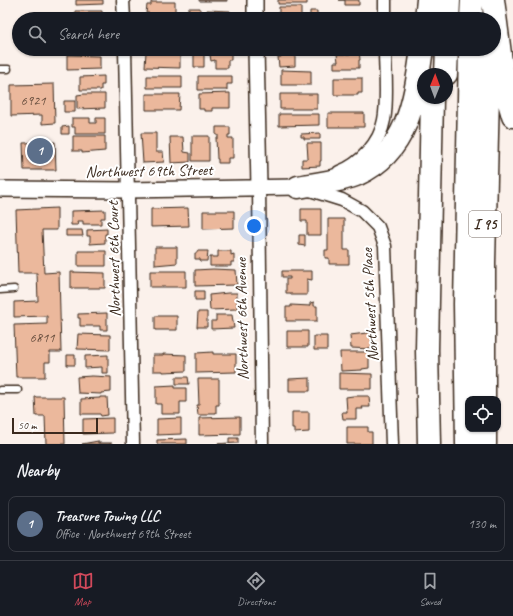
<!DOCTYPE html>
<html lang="en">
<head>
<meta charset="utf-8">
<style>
	body { margin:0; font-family:Caveat,sans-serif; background:#242831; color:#f1f3f6 }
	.controls { position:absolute; right:12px; bottom:12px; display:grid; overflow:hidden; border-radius:8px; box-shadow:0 1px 3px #0004 }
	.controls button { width:36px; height:36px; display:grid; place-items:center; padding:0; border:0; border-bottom:1px solid #363941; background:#171b24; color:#f1f3f6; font:20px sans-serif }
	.compass { position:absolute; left:417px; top:68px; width:36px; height:36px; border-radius:50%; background:#171b24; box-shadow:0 1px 3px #0004; rotate:1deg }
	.scale { position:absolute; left:12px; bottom:10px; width:86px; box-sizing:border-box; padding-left:4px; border:2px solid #3b2a1e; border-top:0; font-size:11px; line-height:14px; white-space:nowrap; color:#3b2a1e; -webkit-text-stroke:3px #fff; paint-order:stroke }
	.you { position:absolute; left:254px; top:226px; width:14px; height:14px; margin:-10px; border:3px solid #fff; border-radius:50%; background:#1a73e8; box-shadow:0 0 0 6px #1a73e833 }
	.badge { display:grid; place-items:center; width:26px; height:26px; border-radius:50%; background:#d1495b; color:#fff; font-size:13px; font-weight:700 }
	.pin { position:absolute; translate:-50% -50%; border:2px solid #fff; box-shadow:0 1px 4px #0006 }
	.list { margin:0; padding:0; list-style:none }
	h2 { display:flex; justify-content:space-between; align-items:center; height:52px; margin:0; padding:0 16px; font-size:17px }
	h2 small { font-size:13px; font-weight:400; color:#9ea1a6 }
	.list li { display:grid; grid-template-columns:26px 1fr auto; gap:12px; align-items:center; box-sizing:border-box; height:56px; margin:0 8px 8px; padding:0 8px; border:1px solid #363941; border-radius:8px }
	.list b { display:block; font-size:15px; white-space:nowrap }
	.list p { margin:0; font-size:13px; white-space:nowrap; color:#9ea1a6 }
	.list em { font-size:13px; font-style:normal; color:#9ea1a6 }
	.icon { flex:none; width:22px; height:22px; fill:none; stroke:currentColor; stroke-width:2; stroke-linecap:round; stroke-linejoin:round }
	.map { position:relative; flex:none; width:513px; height:444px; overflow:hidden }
	.search { position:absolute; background:#171b24; box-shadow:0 1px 3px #0004; left:12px; right:12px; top:12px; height:44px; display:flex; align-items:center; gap:10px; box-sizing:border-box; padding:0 14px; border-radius:22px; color:#9ea1a6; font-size:15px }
	.sheet { height:116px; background:#171b24 }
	nav { display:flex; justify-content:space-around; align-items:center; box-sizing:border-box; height:56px; border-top:1px solid #363941; background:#171b24; font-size:11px; color:#9ea1a6 }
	nav a { display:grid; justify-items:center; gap:2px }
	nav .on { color:#d1495b }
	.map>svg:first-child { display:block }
	.building { fill:#ebb89c; stroke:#3b2a1e }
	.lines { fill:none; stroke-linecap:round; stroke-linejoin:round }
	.service-casing { stroke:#3b2a1e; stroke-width:9 }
	.minor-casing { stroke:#3b2a1e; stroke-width:15 }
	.tertiary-casing { stroke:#3b2a1e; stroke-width:18 }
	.motorway-casing { stroke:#3b2a1e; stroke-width:25 }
	.service { stroke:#fff; stroke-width:6 }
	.minor { stroke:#fff; stroke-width:12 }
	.tertiary { stroke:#fff; stroke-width:15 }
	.motorway { stroke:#fff; stroke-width:22 }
	.labels { text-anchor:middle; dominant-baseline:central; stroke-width:4; stroke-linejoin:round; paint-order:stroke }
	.number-label { font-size:14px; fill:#674e3e }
	.shield { fill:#fff; stroke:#766a62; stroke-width:1 }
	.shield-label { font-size:15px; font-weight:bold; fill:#3b2a1e }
	.street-label { font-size:16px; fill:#3b2a1e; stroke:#fff }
</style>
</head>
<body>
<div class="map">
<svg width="513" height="444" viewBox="0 0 513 444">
	<rect width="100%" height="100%" fill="#fbf1eb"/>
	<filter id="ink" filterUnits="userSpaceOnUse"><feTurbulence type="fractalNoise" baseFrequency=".025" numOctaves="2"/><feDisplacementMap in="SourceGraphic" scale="8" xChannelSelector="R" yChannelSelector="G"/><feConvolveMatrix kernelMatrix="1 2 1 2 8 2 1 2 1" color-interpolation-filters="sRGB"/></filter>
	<g filter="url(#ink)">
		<!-- building -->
		<path class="building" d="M76,0h27v4l-27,1z
			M199,0h28v1h-28z
			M278,0h29v4h-29z
			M339,0h20v5h-14v-5z
			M151,2h24v17h-26v-6h-3l1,-8h4z
			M279,7h22v12h-22z
			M188,8h12v11h-11z
			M207,10l23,1v7h-4l1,1h-13l-1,-3h-6z
			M75,11h27v8h-26z
			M310,11h7v8h-7z
			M281,49h14v17l-16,1 -1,-10h3z
			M353,49h6l1,11h-1v8h-25v-6h4l-1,-8h16z
			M194,51h10v16h-10z
			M146,52l34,1v15l-35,-1z
			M215,52h13v1h3v7h-3v8h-13v-8l-4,1 -1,-6 5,-1z
			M67,55l33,1v13l-33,1z
			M281,70l30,1v14h-30z
			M104,76v9h-3v5h-21v-13z
			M147,76h35v12h-35z
			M198,76h34v8h-5v6h-29z
			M334,78h28v15h-4v2h-24z
			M54,84l1,39 -13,1v-9l-31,1v-31z
			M230,93v15h-18v3h-8v-2h-5v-15z
			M84,94h21v14l-28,1v-14z
			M146,94h34l-1,16h-33z
			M280,94h37v15h-37z
			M64,101h11v11h-11z
			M328,113h36v14h-36z
			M279,114h40v11l-40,1z
			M72,118h18v5h6v-5h9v16h-30v-7h-3z
			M69,126v8h-7v-7z
			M216,127h14v8h-2v3h5v20h-5v5h-10v-4h-1l-1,-21h2v-3h-2z
			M141,133h15v19h7l1,10 -21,1z
			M320,133v6h-16v-2h-3v-3z
			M73,136h32v15l-23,2v-2h-9z
			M192,136h17v25h-17z
			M170,137h13l1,15 6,1v9l-19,1z
			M55,142l1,28h-32l-1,-27z
			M307,143h14v18h-1v5l-18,1v-8h6z
			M57,208v22h-15l2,43 15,-1 2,80h-11v10h-5v15h-29l-2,-52 33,-1v-8l-33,1v-15l24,-1 -1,-28h-19l-2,-63z
			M188,208l1,18 -38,1v-18z
			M301,209h20v26h-14v-14h-6z
			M105,210v8h-4v6h-18v-3h-6l1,4h-7v-14z
			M203,211h31v17l-31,1z
			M328,219h16v31h5v14h-20v-6h-4v-8h3z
			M107,229v5h-2v9l-15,1v-8h-3v-6z
			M66,230h16l1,6h-17z
			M299,235h6v11l-6,-1z
			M155,247h22v16l-22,2z
			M78,251h28v15h-28z
			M197,251h11l-1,10h-7v-2h-5v-6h2z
			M218,251h13v4l3,-1v8h-3v4h-21v-9h8z
			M213,269l23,1 1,15 -42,1v-16z
			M150,271h36v16h-36z
			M282,271h30v9l-5,-1v16h-16v-2h-5v-14h4v-2h-8z
			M71,272l34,1v15h-34z
			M195,291h9v9h-9z
			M228,293h9v16l-27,1 -1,-15z
			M314,302v4h3v15h-31v-14h5v-2l19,1v-3z
			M198,312h9v15h-10z
			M107,313v17h-7v-4h-20v-8h-2v-4z
			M216,315h16l2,13 -23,1v-8h5z
			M155,316h22v14h-22z
			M287,331h21v16h-21z
			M367,333h4l1,16 -21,-1 -1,-13z
			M78,334l32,1v15l-33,-1z
			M314,336h13v14h-13z
			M213,352v2h23v18l-40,1v-20z
			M340,352h29v16l-7,1v1l-21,1z
			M163,354l23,1v16l-23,1v-1h-10v-16h10z
			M67,355h8v10h-8z
			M108,355v18h-6v-6l-17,1v-12z
			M339,373l33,1v15h-33z
			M92,376l19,1v15l-10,1v1l-23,-1 -1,-16z
			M176,377h12l1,7h-13z
			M310,378v13h-21v-12z
			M198,379h21v26h-3v8h-8v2h-10l-1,-10h2z
			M175,385v3h11v14h-6v12h-19v-10h-5v-18z
			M353,396h16l1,11h-8l1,2h-7v10h-13l-1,-7h5l-1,-15z
			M35,397h29l1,47h-19l-1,-28h-9z
			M100,397h7l1,18 -7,1 -1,-2h-19v-15l19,-1z
			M292,412h17v20l-15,1v-5h-2z
			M240,417v17l-41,1v-17z
			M113,418v15l-30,1v-15z
			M181,418v16l-24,1v-16z
			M347,427h21v5h4v12h-25z
			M229,438h9v5l-21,1 12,-1z
			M187,439v5h-30v-4z
			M98,441v2h14v1h-30z"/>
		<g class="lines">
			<defs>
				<path id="service" d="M0,69h8
					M0,290l14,-1
					M0,390h18"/>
				<path id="minor" d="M123,0l1,19
					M385,0v19
					M125,49l8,395
					M339,172c21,-8 41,-29 45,-52 4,-19 1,-51 1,-71
					M259,187l3,257
					M307,189l35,11 20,11 16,16 7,19 7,198"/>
				<path id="tertiary" d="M255,0v19
					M256,49l3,138
					M0,189l128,1 170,-3"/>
				<path id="motorway" d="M493,0l11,85 9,31
					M426,19l2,-19
					M448,19l1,-19
					M471,19l1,-19
					M446,74l1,-25
					M298,187c19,-4 41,-5 60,-13 51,-23 57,-76 64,-125
					M484,399v-136l5,-214
					M485,429v15
					M429,444l-2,-94 5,-252
					M467,444l-2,-140 5,-255"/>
			</defs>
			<!-- service casing -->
			<use href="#service" class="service-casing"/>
			<!-- minor casing -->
			<use href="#minor" class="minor-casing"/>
			<!-- tertiary casing -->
			<use href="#tertiary" class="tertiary-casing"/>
			<!-- motorway casing -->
			<use href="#motorway" class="motorway-casing"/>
			<!-- service -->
			<use href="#service" class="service"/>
			<!-- minor -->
			<use href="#minor" class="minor"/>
			<!-- tertiary -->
			<use href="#tertiary" class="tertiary"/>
			<!-- motorway -->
			<use href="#motorway" class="motorway"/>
		</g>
	</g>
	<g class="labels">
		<!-- number labels -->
		<g class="number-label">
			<text x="33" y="100">6921</text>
			<text x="42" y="337">6811</text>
		</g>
		<!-- shield labels -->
		<rect class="shield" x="469" y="211" width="32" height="26" rx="3"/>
		<g class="shield-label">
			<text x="485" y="224">I 95</text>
		</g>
		<!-- street labels -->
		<g class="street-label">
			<text transform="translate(149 171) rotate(-1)">Northwest 69th Street</text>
			<text transform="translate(114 259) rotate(-91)">Northwest 6th Court</text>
			<text transform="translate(370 305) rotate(-93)">Northwest 5th Place</text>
			<text transform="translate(242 319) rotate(-91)">Northwest 6th Avenue</text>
		</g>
	</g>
</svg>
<div class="controls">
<button><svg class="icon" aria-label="locate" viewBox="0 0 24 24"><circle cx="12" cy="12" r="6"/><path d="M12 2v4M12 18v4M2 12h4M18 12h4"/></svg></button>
</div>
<svg class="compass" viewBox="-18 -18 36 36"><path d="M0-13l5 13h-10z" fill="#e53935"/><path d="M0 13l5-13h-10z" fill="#9ea1a6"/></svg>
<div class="scale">50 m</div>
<div class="you"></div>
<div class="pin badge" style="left:40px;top:151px;background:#5c6f8a">1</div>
<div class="search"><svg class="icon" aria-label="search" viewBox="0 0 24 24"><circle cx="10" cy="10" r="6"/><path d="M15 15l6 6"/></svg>Search here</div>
</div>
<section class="sheet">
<h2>Nearby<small></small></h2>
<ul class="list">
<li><span class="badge" style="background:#5c6f8a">1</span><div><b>Treasure Towing LLC</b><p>Office · Northwest 69th Street</p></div><em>130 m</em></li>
</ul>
</section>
<nav>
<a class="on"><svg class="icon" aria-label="map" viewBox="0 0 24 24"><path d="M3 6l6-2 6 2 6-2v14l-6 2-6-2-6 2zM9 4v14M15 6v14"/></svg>Map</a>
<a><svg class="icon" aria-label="directions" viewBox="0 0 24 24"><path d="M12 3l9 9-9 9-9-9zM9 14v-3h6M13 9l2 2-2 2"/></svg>Directions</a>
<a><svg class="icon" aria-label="saved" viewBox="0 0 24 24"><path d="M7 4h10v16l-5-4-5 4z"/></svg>Saved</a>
</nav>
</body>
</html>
